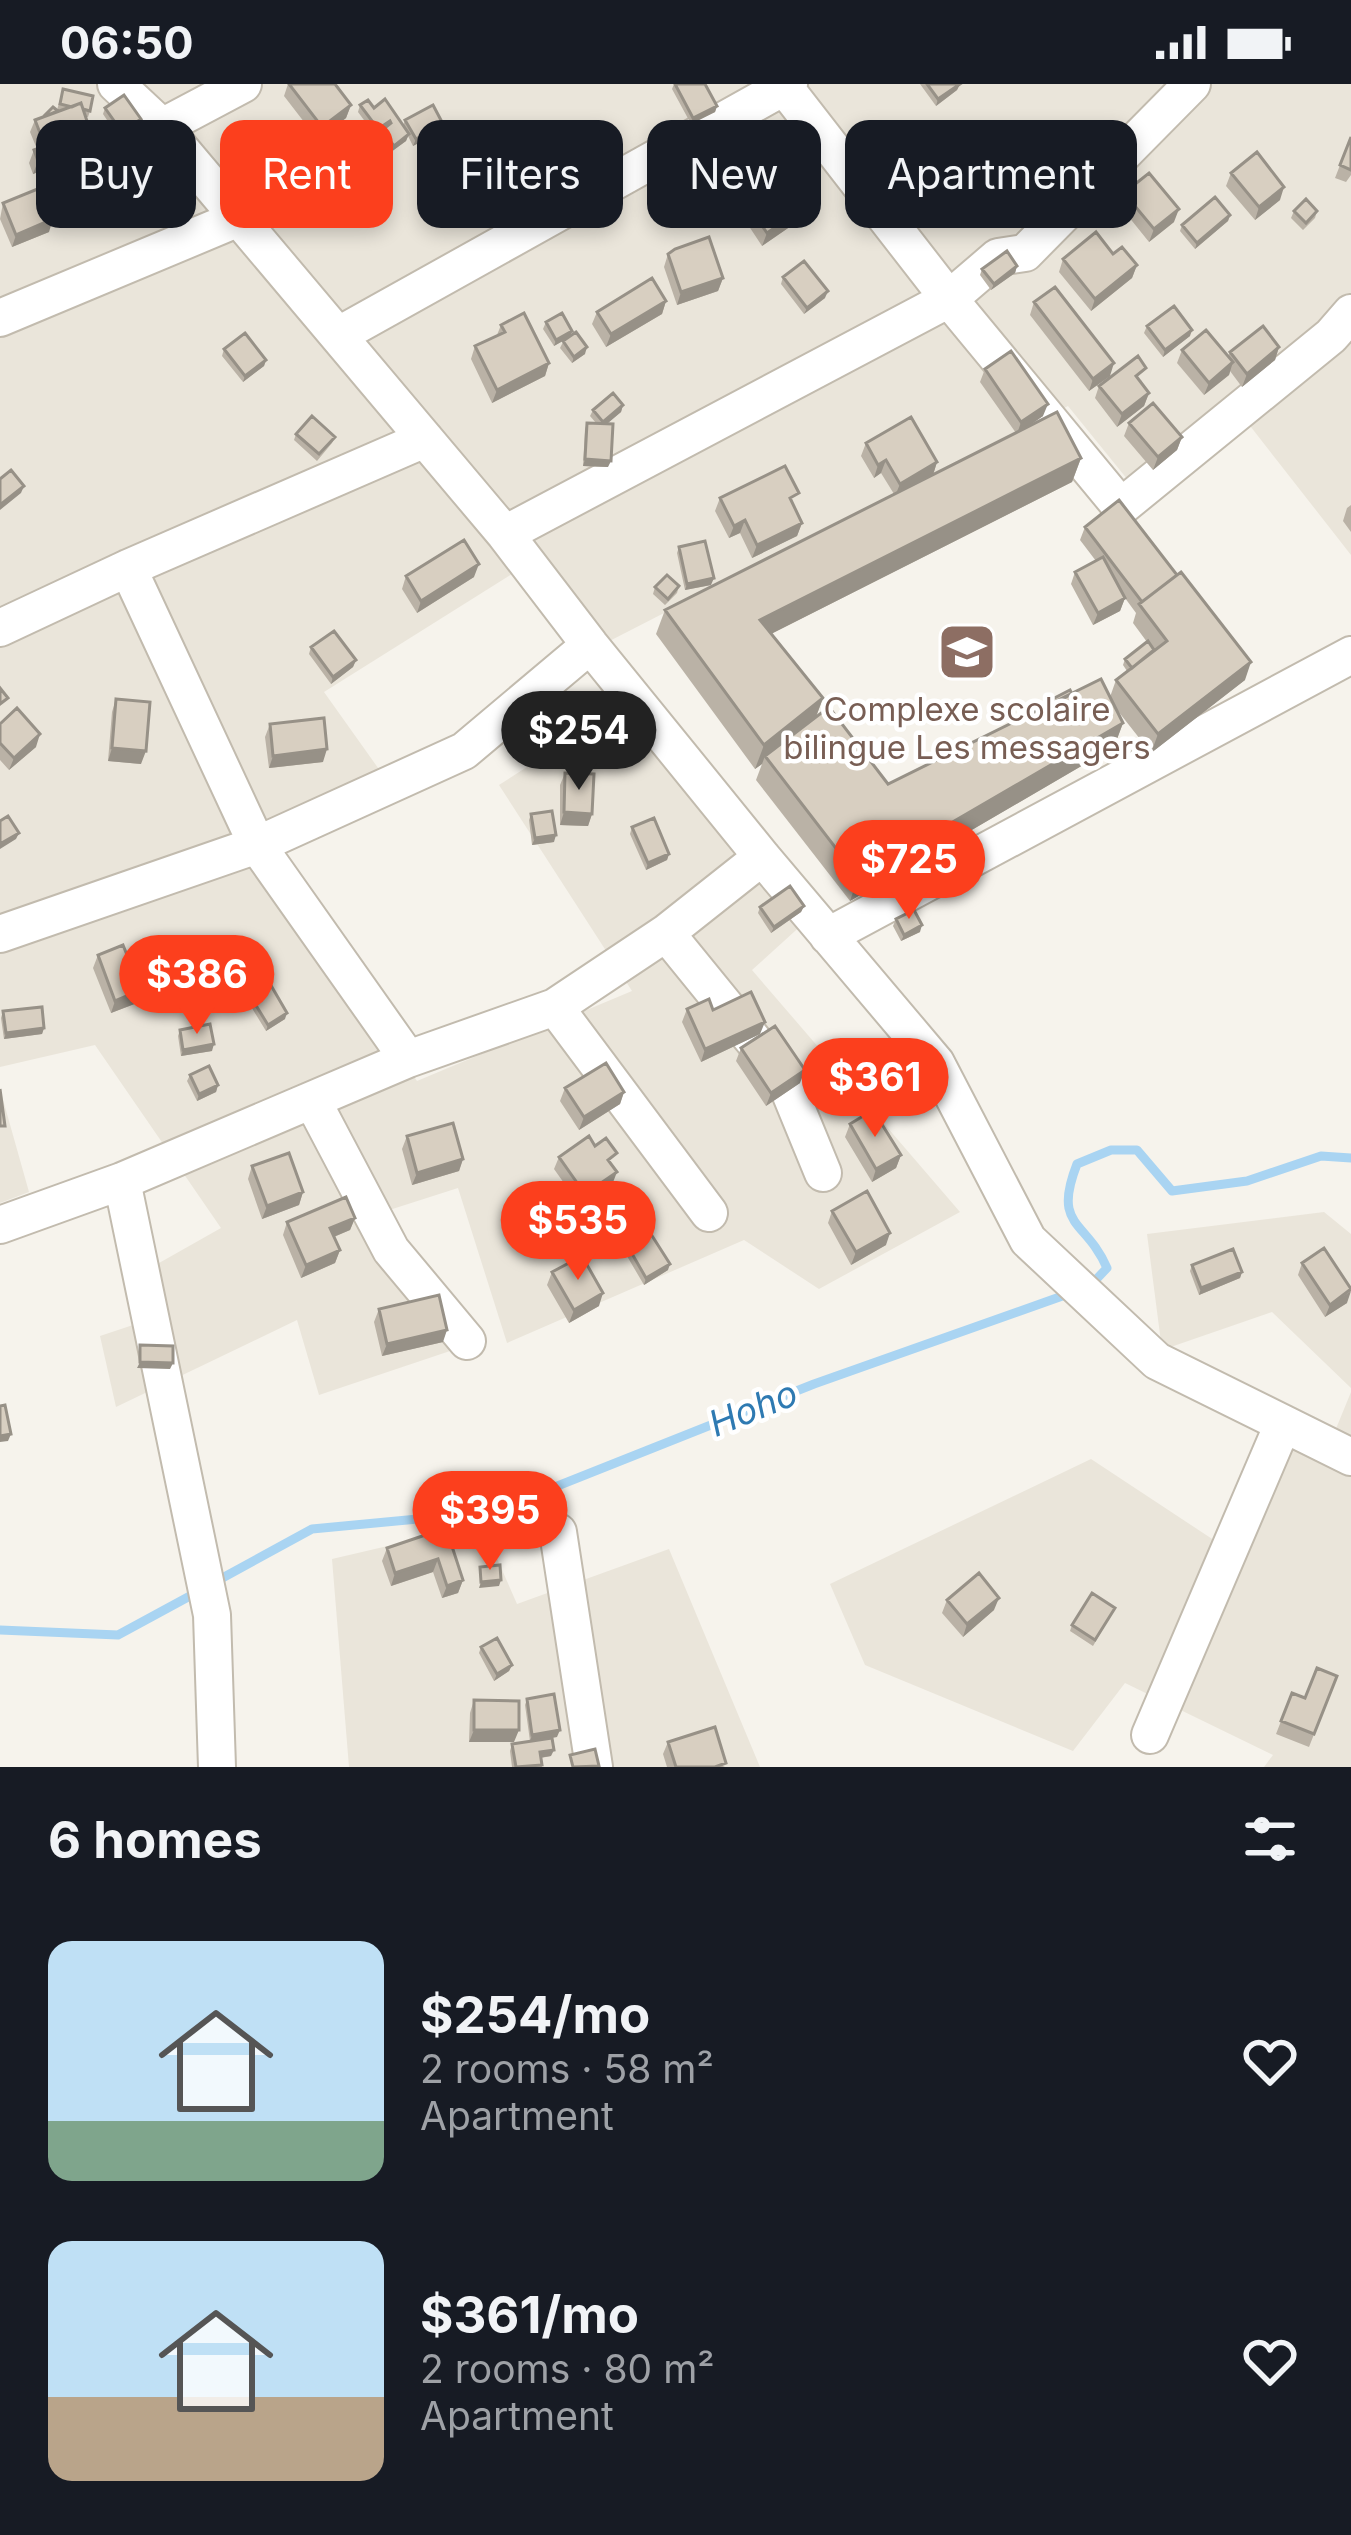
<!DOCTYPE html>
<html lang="en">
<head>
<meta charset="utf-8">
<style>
  :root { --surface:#171b24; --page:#20242c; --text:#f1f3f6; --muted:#9ea1a6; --accent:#fc3f1d }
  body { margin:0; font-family:Inter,sans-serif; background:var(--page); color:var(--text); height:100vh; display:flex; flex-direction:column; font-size:45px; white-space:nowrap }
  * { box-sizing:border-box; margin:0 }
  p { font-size:39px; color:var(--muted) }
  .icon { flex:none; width:66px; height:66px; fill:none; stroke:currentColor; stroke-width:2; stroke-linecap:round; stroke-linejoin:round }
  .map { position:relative; height:1683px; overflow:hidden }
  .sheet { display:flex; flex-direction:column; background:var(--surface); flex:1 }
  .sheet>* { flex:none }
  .guide { position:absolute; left:36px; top:36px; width:1281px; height:108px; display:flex; gap:24px }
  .price { position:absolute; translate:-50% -102px; padding:0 27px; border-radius:42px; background:var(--accent); color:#fff; font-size:39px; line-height:78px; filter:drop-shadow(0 3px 6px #0008) }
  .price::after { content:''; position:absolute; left:50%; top:72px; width:36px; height:27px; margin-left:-18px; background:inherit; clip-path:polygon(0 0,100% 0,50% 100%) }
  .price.current { background:#222; color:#fff }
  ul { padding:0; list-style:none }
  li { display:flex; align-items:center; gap:36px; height:300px; padding:0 48px }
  li span { display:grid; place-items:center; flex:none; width:336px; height:240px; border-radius:24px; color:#555 }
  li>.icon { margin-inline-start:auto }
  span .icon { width:144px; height:144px; fill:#fffc; stroke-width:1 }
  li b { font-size:51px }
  h2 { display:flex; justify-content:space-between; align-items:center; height:144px; padding:0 48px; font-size:51px }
  .tag { padding:0 42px; border-radius:24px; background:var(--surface); box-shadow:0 6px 18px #0003; font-size:42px; line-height:108px }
  .tag.current { background:var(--accent); color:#fff }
  .status { display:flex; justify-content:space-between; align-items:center; height:84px; padding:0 60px; background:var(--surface); direction:ltr }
  .status svg { height:33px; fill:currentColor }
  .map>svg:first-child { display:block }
  .residential { fill:#eae5da }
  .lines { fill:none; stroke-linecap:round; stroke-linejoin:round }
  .stream { stroke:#a9d4f2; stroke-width:9 }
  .minor-casing { stroke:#c2bbae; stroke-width:40 }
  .minor { stroke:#fff; stroke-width:36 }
  .wall { fill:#bab2a6 }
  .shaded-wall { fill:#979187 }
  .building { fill:#d8cfc1; stroke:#979187; stroke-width:3 }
  .labels { text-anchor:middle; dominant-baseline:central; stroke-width:9; stroke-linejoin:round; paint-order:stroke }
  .education-label { font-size:33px; fill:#785e54; stroke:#fff }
  .water-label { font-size:36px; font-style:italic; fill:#2e7ab2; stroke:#fff }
</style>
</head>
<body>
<div class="status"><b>06:50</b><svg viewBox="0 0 49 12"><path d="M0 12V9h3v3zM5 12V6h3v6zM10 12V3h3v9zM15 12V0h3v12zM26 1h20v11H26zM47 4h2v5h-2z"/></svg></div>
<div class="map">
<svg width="1351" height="1683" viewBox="0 0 1351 1683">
  <rect width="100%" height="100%" fill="#f6f3ec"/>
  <path class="residential" d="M0,0H1351V471L1240,329L1136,406L1068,322L590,567L520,485L324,608L398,712L265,780L417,997L632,907L499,701L626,619L816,828L752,886L960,1128L819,1205L744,1156L507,1259L458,1104L380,1129L456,1265L319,1311L297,1236L116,1323L100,1252L154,1234L152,1183L221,1144L95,961L0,983Z
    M0,1005L29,1108L0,1119Z
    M1324,1128L1351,1150V1304L1272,1228L1162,1266L1147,1150Z
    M1351,1308V1683H1264L1273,1671L1125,1599L1073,1667L865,1581L830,1500L1091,1375L1241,1474L1276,1352L1324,1374Z
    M482,1440L517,1520L669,1465L760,1683H349L332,1475Z"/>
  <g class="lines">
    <path class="stream" d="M1090,1202L1107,1184C1086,1135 1052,1144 1077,1080L1111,1066H1137L1172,1107L1247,1097L1321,1072L1351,1074
      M215,1498L312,1445L492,1428L814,1300L1068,1210
      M0,1546L118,1551L201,1506"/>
    <defs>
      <path id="minor" d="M116,0L162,43L505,450L590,561L762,773L936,979L1028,1156L1157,1277L1351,1373
        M782,0L949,215L1121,423L1331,252L1351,229
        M162,43L243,0
        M0,234L239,134
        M339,251L789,0
        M505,450L949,215L998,173L1025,169L1192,0
        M128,484L257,761L408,975
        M0,544L128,484L425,355
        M666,849L784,994L823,1089
        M0,850L257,761L464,667L590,561
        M828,852L1351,571
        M555,923L709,1129
        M312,1016L391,1166L467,1257
        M122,1097L212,1531L217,1683
        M0,1141L122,1097L408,975L555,923L666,849L762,773
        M558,1448L594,1683
        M1150,1651L1283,1340"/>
    </defs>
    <use href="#minor" class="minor-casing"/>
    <use href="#minor" class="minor"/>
  </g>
  <path class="wall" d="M288,0H335L351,21L346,34L318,56L284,12Z
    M674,0H705L717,22L715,28L691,40L672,5Z
    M920,0H960L957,6L936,22Z
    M63,5L90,27L88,33H85L91,49L87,62L53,74L49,84L33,90L29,79L34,66L37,65L30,48L35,36L60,27L57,26Z
    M360,21L374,24L403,42L405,36L443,40L441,47L413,62L408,52L406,57L391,68L383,57L378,80L345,75L351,47L375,51L358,28Z
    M105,24L141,35L139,42L119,54L103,30Z
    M1351,53V91L1346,98L1335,94Z
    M134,71L165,83L162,90L147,100L132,77Z
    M1231,89L1280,116L1255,136L1226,102Z
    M738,106L790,117L789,118L796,129L791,142L762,162L733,118Z
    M1124,109L1174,138L1149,158L1120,122Z
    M3,119L49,148L12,163L0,135Z
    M1294,127H1317L1315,134L1303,146L1291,134Z
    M1230,131L1228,137L1195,165L1180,147L1182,141Z
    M668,170L723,194L718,207L677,221L664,183Z
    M1113,170L1137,181L1132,194L1091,227L1059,188L1063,175Z
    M1017,182L1015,189L991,206L980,191L982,185Z
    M783,193L825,214L804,230L781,200Z
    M666,217L662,230L606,263L592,240L597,228Z
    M1034,218L1110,292L1089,307L1030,231Z
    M546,238L572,247L570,252L585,270L572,279L560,264L564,256L554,262L543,245Z
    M501,241L549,279L545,292L492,319L471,275L475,262L497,251Z
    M1147,242L1190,252L1163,273L1144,249Z
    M1279,263L1275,276L1242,303L1230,287L1229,291L1204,311L1177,279L1182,266L1228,272L1230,268Z
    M224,265L266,276L264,282L243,298L222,272Z
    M985,285L1043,332L1029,342L1081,374L1072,398L771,550L823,614L816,633L888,700L1036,627L1037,623L1072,610L1110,613L1116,596L1127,587L1123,581L1125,575L1147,558L1133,539L1136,529L1125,514L1120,527L1093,541L1071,500L1075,488L1096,477L1080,456L1085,443L1245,596L1151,669L1114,622L1123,639L1114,663L850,817L756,696L762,680L755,685L656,550L665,526L894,410L881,389L874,394L861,372L866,359L937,378L933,391L1016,349L980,298Z
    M1142,296L1140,297L1149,309L1144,322L1117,343L1095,314L1099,302Z
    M623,321L621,328L606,340L608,383L583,382L585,345L587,339H596L590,332L593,326Z
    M1129,339L1182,353L1177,366L1153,386L1124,352Z
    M296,350L335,353L332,359L317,377L294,356Z
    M720,414L794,422L802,439L797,452L752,474L740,449L729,454L715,427Z
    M1351,421V448L1343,437L1347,424Z
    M679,463L711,501L685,506L677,469Z
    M406,492L474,493L417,529L402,505Z
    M679,502L677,509L665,521L653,510L655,503Z
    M311,563L356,576L353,583L331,600L309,570Z
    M116,615L141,680L108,677L112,628Z
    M0,640L36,663L9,686L0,676Z
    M270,640L323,678L269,684L265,653Z
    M565,689L592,730L588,742L560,741V701Z
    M531,730L554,758L532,761L529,736Z
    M632,743L669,770L667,776L646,786L630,750Z
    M804,822L801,828L771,849L758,829L760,823Z
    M896,835L920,848L901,857L893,842Z
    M98,871L141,906L137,919L111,929L93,884Z
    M249,910L285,935L266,947L247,916Z
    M687,925L713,926L760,950L701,978L682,938Z
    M3,927L44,944L42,950L4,955L1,934Z
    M180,946L212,967L181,972L178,952Z
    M741,964L800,999L766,1022L736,977Z
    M190,991L218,1001L216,1008L197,1017L187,997Z
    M565,1004L624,1008L620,1020L579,1046L560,1017Z
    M850,1040L901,1071L896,1084L872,1098L845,1053Z
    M407,1052L463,1075L459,1087L412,1101L402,1065Z
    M559,1073L612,1082V1101L581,1123L554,1085Z
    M252,1082L303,1108L299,1121L262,1135L248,1095Z
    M832,1127L886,1161L851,1181L828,1139Z
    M355,1134L350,1146L334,1153L340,1166L335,1179L301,1194L283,1151L287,1138Z
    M627,1161L668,1186L644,1201L624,1167Z
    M1302,1179L1347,1219L1325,1233L1298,1191Z
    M1192,1181L1242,1188L1240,1194L1199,1211L1190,1187Z
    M552,1188L599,1222L569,1239L547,1201Z
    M379,1225L443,1258L382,1272L374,1238Z
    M446,1444L463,1496L458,1509L442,1514L433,1488L391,1502L382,1477L387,1464Z
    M947,1516L994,1526L963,1553L942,1529Z
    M1115,1524L1093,1562L1070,1547L1072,1541Z
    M481,1563L512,1581L509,1587L494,1597L479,1569Z
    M1337,1592L1309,1663L1276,1650L1292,1609L1305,1614Z
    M527,1615L557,1653L530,1657L525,1621Z
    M474,1616L514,1658H469L470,1629Z
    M668,1658L725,1683H667L663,1670Z
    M512,1660L551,1672L541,1674L542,1683H512L510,1667Z"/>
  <path class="shaded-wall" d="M960,0L957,6L936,22L938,15Z
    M351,21L346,34L318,56L322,43Z
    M717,22L715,28L691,40L693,34Z
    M141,35L139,42L119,54L122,48Z
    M443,40L441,47L413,62L416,55Z
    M91,49L87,62L53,74L49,84L33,90L38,77L52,64Z
    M409,50L406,57L391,68L394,62Z
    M165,83L162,90L147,100L150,94Z
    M1284,103L1280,116L1255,136L1259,123Z
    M1179,125L1174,138L1149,158L1154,145Z
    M796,129L791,142L762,162L767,149Z
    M1230,131L1228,137L1195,165L1197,159Z
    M53,135L49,148L12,163L16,151Z
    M1137,181L1132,194L1091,227L1095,215Z
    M1017,182L1015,189L991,206L994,200Z
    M723,194L718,207L677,221L681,208Z
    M828,207L825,214L804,230L807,224Z
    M666,217L662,230L606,263L611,250Z
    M1192,246L1190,252L1163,273L1165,266Z
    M572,247L570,253L554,262L556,256Z
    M587,263L585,270L572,279L574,273Z
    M1279,263L1275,276L1242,303L1247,290Z
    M266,276L264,282L243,298L245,292Z
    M1233,278L1229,291L1204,311L1209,299Z
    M549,279L545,292L492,319L497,306Z
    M1114,279L1110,292L1089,307L1093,295Z
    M1149,309L1144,322L1117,343L1122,330Z
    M1048,320L1043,332L1017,350L1021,338Z
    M623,321L621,328L601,345L603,338Z
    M1182,353L1177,366L1153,386L1158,373Z
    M1081,374L1072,398L751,560L760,536Z
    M585,375L611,377L608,383L583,382Z
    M886,376L881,389L874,394L878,381Z
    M937,378L933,391L895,412L900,400Z
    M24,402L21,409L0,426V421Z
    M745,436L740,449L729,454L734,442Z
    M802,439L797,452L752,474L757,461Z
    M479,480L474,493L417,529L421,517Z
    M714,494L711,501L685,506L687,500Z
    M1125,514L1120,527L1093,541L1098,529Z
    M356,576L353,583L331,600L333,593Z
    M1251,578L1245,596L1151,669L1158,650Z
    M823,614L814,638L765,672L762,680L755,685L764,661Z
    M1123,639L1114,663L850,817L858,793Z
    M40,650L36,663L9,686L14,674Z
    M112,664L146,667L141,680L108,677Z
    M327,665L323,678L269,684L273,672Z
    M564,728L592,730L588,742L560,741Z
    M19,749L16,755L0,765V760Z
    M556,751L554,758L532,761L535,754Z
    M669,770L667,776L646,786L648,779Z
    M804,822L801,828L771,849L774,843Z
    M922,841L920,848L901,857L904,851Z
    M141,906L137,919L111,929L115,917Z
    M287,929L285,935L266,947L268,941Z
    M765,938L760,950L701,978L705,965Z
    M44,944L42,950L4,955L6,949Z
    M214,960L212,967L181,972L183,966Z
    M805,986L800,999L766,1022L771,1009Z
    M218,1001L216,1008L197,1017L199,1010Z
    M624,1008L620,1020L579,1046L584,1033Z
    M901,1071L896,1084L872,1098L876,1085Z
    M463,1075L459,1087L412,1101L417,1089Z
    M617,1088L612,1101L581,1123L585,1110Z
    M303,1108L299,1121L262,1135L267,1122Z
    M355,1134L350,1146L326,1156L330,1144Z
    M890,1149L886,1161L851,1181L856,1168Z
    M340,1166L335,1179L301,1194L306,1181Z
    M670,1180L668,1186L644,1201L646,1194Z
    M1242,1188L1240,1194L1199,1211L1201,1204Z
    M1351,1207L1347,1219L1325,1233L1330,1221Z
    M603,1209L599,1222L569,1239L574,1226Z
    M447,1246L443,1258L382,1272L387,1260Z
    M140,1278L173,1279L170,1285L137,1284Z
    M11,1350L8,1357L0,1358V1352Z
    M438,1475L433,1488L391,1502L395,1489Z
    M463,1496L458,1509L442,1514L447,1502Z
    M501,1496L499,1502L479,1504L481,1498Z
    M999,1514L994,1526L963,1553L967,1540Z
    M512,1581L509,1587L494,1597L497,1590Z
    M474,1646H519L514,1658H469Z
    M560,1646L557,1653L530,1657L532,1651Z
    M554,1666L551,1672L538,1674L540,1668Z"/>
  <path class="building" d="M289,0H335L351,21L322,43Z
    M675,0H705L717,22L693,34Z
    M927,0H960L938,15Z
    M63,5L93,12L90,27L83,25L81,19L72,23L60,20Z
    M124,11L141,35L122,48L105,24Z
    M385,15L409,50L394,62L382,46L391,39L390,37L378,45L360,21L368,16L374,24Z
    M81,19L91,49L52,64L54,71L38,77L34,66L45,62L35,36Z
    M433,21L443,40L416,55L405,36Z
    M53,23L58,27L43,33Z
    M351,47L383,52L380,73L348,68Z
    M1351,53V86L1340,81Z
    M150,61L165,83L150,94L134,71Z
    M1257,68L1284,103L1259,123L1231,89Z
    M777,78L795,104L784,112L796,129L767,149L738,106Z
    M1149,89L1179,125L1154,145L1124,109Z
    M40,104L53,135L16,151L3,119Z
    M1215,113L1230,131L1197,159L1182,141Z
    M1306,115L1317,127L1306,139L1294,127Z
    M1096,148L1113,170L1122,163L1137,181L1095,215L1063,175Z
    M709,153L723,194L681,208L668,170L675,165Z
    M1007,167L1017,182L994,200L982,185Z
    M804,177L828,207L807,224L783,193Z
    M652,194L666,217L611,250L597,228Z
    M1055,203L1114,279L1093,295L1034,218Z
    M1174,222L1192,246L1165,266L1147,242Z
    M524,229L549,279L497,306L475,262L505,248L501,241Z
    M562,229L572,247L556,256L546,238Z
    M1263,242L1279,263L1247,290L1230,268Z
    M1206,246L1233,278L1209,299L1182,266Z
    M576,248L587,263L574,273L563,257Z
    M245,249L266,276L245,292L224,265Z
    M1011,267L1048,320L1021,338L985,285Z
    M1138,272L1146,284L1136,292L1149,309L1122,330L1099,302Z
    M613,309L623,321L603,338L593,326Z
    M1153,319L1182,353L1158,373L1129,339Z
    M1057,328L1081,374L760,536L823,614L764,661L665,526Z
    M312,332L335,353L319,370L296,350Z
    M911,333L937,378L900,400L886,376L878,381L866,359Z
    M587,339L613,340L611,377L585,375Z
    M785,382L799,409L790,414L802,439L757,461L745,436L734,442L720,414Z
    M11,386L24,402L0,421V395Z
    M1119,416L1177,491L1142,518L1085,443Z
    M464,456L479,480L421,517L406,492Z
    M705,457L714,494L687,500L679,463Z
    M1103,473L1125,514L1098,529L1075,488Z
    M1181,488L1251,578L1158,650L1116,596L1167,557L1139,520Z
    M667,491L679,502L668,515L655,503Z
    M334,547L356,576L333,593L311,563Z
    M1148,557L1154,566L1132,584L1125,575Z
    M1101,595L1123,639L858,793L765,672L829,623L888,700Z
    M0,604L8,614L0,620Z
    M1070,606L1072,610L1039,626L1037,623Z
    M116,615L150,618L146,667L112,664Z
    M17,624L40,650L14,674L0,659V640Z
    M324,634L327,665L273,672L270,640Z
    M565,689L594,690L592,730L564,728Z
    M552,727L556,751L535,754L531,730Z
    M8,732L19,749L0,760V737Z
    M654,734L669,770L648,779L632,743Z
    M790,802L804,822L774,843L760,823Z
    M914,826L922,841L904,851L896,835Z
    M123,861L141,906L115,917L98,871Z
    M269,898L287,929L268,941L249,910Z
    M751,908L765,938L705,965L687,925L709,915L713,926Z
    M42,923L44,944L6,949L3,927Z
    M210,940L214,960L183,966L180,946Z
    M775,942L805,986L771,1009L741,964Z
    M606,979L624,1008L584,1033L565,1004Z
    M209,982L218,1001L199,1010L190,991Z
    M0,1005L5,1042H0Z
    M873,1026L901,1071L876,1085L850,1040Z
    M453,1039L463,1075L417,1089L407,1052Z
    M589,1052L595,1062L606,1054L617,1069L608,1076L617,1088L585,1110L559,1073Z
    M289,1069L303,1108L267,1122L252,1082Z
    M867,1107L890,1149L856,1168L832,1127Z
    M346,1113L355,1134L330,1144L340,1166L306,1181L287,1138Z
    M649,1147L670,1180L646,1194L627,1161Z
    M1324,1164L1351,1205L1330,1221L1302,1179Z
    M1233,1165L1242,1188L1201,1204L1192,1181Z
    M582,1172L603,1209L574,1226L552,1188Z
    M439,1211L447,1246L387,1260L379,1225Z
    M140,1261L173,1262V1279L140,1278Z
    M5,1321L11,1350L0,1352V1322Z
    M446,1444L463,1496L447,1502L438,1475L395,1489L387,1464Z
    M500,1481L501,1496L481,1498L480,1483Z
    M979,1489L999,1514L967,1540L947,1516Z
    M1092,1509L1115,1524L1095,1556L1072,1541Z
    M497,1554L512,1581L497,1590L481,1563Z
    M1317,1584L1337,1592L1314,1650L1281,1637L1292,1609L1305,1614Z
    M554,1610L560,1646L532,1651L527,1615Z
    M474,1616L519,1617V1646H474Z
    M715,1643L726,1679L715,1683H676L668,1658Z
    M552,1654L554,1666L540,1668L542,1681L516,1683L512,1660Z
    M595,1665L599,1682L573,1683L570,1671Z"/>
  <defs>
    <symbol id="school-square" viewBox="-11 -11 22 22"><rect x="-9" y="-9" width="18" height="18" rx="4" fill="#8d6e63" stroke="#fff"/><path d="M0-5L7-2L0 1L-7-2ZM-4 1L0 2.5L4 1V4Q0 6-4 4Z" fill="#fff"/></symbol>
  </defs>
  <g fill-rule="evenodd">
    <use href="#school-square" x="934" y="535" width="66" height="66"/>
  </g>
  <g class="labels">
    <g class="education-label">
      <text x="967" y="625">Complexe scolaire<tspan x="967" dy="38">bilingue Les messagers</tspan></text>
    </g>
    <g class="water-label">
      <text transform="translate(753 1324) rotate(-22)">Hoho</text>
    </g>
  </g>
</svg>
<b class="price current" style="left:579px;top:709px">$254</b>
<b class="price" style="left:909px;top:838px">$725</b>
<b class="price" style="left:197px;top:953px">$386</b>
<b class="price" style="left:875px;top:1056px">$361</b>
<b class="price" style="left:578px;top:1199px">$535</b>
<b class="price" style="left:490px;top:1489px">$395</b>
<div class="guide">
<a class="tag">Buy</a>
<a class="tag current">Rent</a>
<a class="tag">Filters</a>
<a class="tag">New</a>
<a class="tag">Apartment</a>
</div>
</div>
<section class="sheet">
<h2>6 homes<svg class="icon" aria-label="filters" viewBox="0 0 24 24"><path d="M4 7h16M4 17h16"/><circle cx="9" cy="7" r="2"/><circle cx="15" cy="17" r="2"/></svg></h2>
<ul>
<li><span style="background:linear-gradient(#bfe0f5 75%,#7fa58c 0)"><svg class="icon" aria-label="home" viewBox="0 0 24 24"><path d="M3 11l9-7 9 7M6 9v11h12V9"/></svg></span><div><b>$254/mo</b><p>2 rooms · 58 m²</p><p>Apartment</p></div><svg class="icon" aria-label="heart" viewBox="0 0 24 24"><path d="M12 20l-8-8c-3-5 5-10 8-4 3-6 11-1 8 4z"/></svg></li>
<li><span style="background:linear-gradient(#bfe0f5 65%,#b9a48a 0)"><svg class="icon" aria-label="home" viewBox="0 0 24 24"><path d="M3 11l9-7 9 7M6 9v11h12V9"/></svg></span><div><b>$361/mo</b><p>2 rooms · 80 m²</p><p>Apartment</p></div><svg class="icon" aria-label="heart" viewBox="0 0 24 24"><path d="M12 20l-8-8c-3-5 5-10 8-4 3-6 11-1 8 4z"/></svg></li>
</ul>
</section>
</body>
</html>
